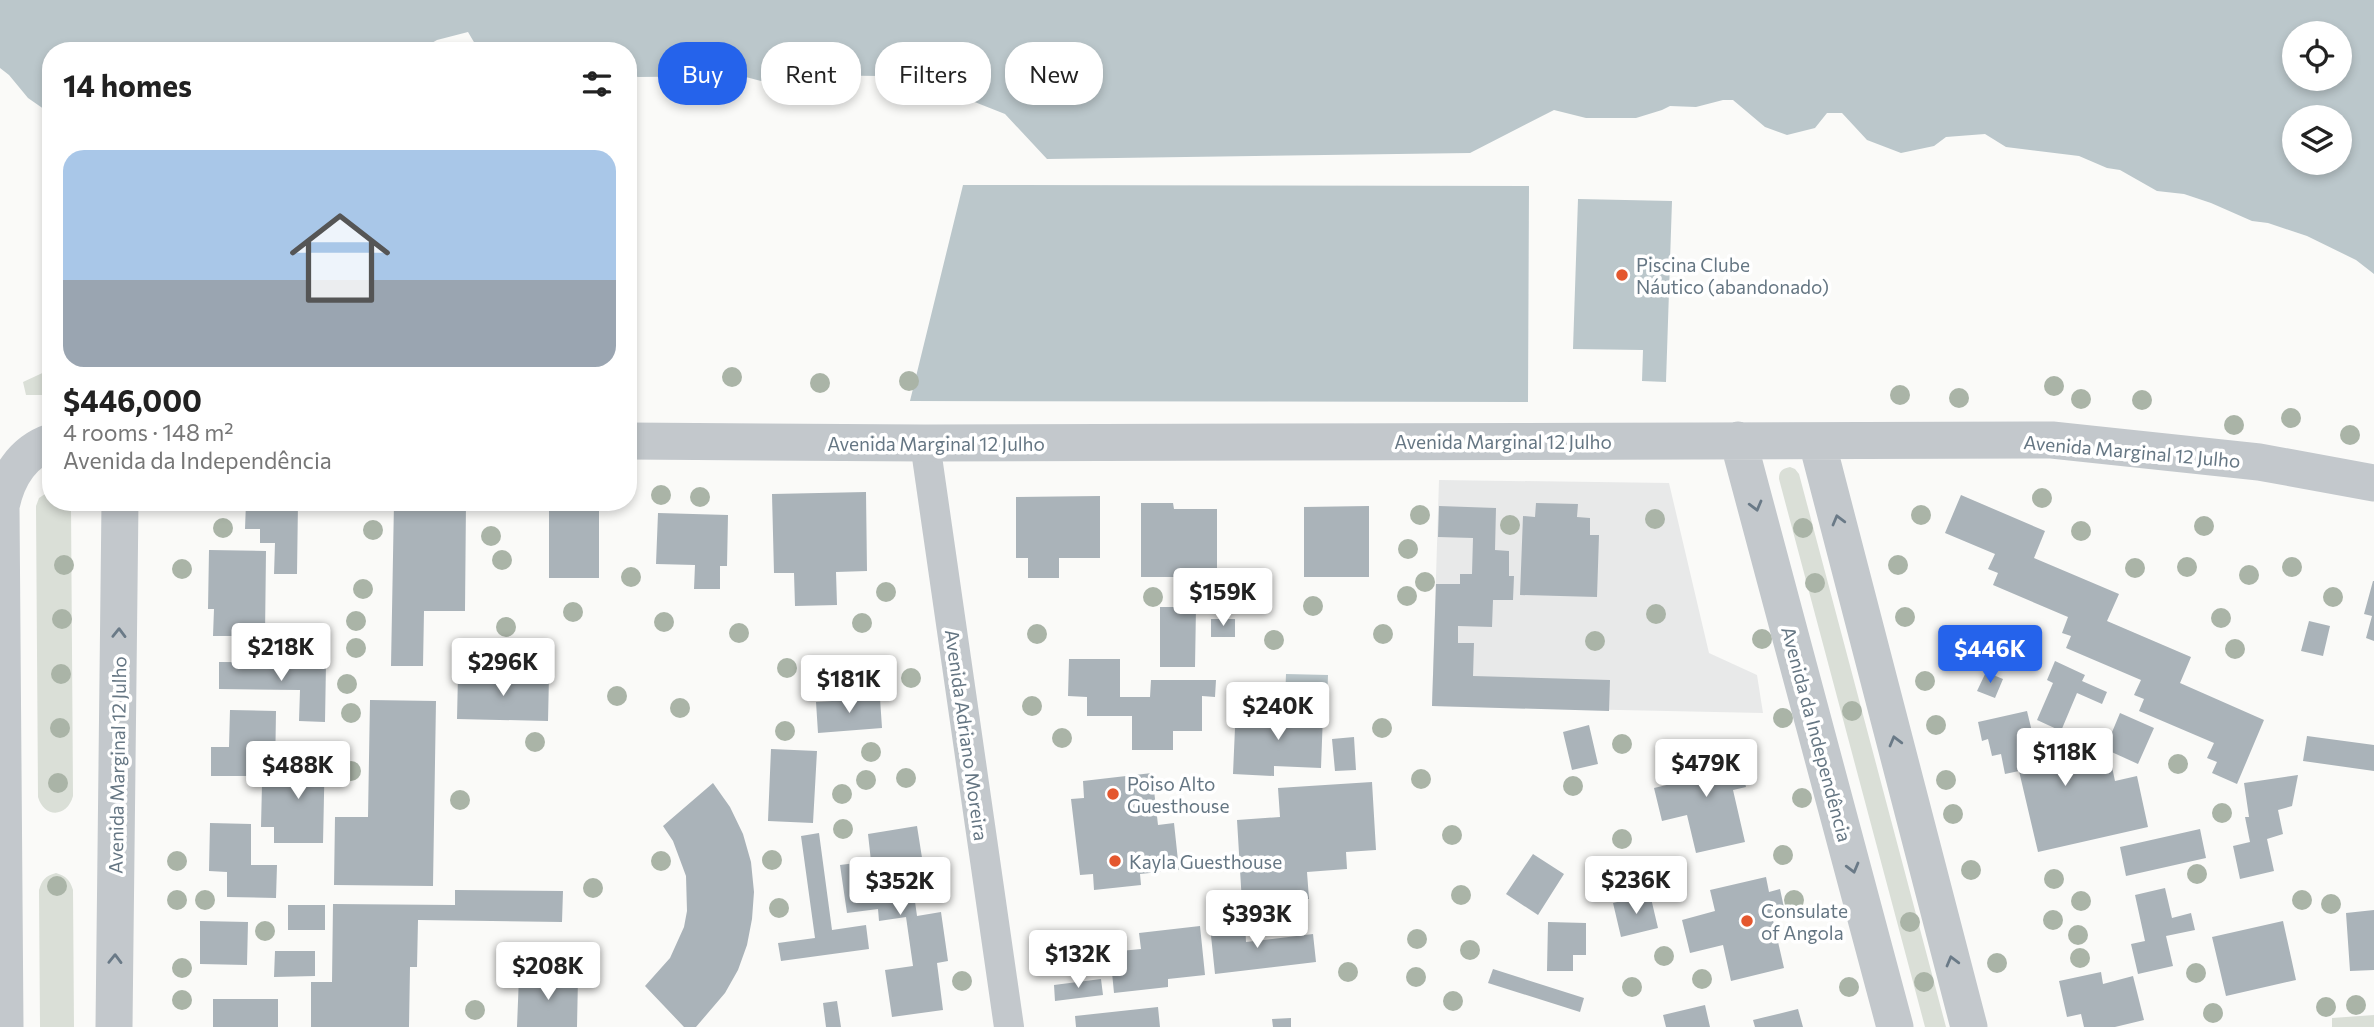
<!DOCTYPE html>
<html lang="en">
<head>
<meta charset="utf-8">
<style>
  :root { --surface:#fff; --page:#f6f6f6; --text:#222; --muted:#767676; --line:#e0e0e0; --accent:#2563eb }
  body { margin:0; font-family:Commissioner,sans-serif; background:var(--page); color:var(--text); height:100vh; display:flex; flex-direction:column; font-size:26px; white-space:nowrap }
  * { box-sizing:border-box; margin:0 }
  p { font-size:23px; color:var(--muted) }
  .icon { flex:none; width:38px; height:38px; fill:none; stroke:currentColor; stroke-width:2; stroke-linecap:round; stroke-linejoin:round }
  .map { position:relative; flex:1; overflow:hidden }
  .sheet { position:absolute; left:42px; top:42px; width:595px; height:469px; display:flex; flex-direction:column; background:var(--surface); border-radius:28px; box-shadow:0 4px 10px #0003 }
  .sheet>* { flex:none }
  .hud { position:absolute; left:658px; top:42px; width:665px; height:63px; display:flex; gap:14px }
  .fabs { position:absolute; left:2282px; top:21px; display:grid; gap:14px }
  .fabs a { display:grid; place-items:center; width:70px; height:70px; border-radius:50%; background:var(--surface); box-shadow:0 4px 10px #0003; font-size:35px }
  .price { position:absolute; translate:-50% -60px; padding:0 16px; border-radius:7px; background:#fff; color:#222; font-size:23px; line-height:46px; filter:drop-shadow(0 2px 4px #0008) }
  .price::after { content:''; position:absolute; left:50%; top:42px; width:21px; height:16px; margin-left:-10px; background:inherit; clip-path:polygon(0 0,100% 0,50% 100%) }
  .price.current { background:var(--accent); color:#fff }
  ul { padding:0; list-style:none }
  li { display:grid; align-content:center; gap:14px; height:371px; padding:0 21px }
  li+li { border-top:2px solid var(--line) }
  li span { display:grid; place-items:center; height:217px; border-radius:21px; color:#555 }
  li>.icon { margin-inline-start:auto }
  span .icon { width:126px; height:126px; fill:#fffc; stroke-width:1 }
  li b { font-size:30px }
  h2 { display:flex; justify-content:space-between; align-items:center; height:84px; padding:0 21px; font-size:30px }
  .pill { padding:0 24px; border-radius:28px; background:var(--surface); box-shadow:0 4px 10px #0003; font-size:24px; line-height:63px }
  .pill.current { background:var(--accent); color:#fff }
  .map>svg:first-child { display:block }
  .built { fill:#e8e9e9 }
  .green { fill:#dadfd7 }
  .water { fill:#bbc7cb; fill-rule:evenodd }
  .building { fill:#aab3b9 }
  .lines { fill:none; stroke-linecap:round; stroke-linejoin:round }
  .minor { stroke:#c3c8cc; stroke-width:30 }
  .tertiary { stroke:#c3c8cc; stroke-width:37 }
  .tree { fill:#aab4a7 }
  .oneway { stroke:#6a7a87 }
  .poi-dot { fill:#e4572e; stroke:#fff; stroke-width:2.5 }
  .labels { text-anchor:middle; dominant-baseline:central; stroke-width:7; stroke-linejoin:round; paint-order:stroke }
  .poi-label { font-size:19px; fill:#657683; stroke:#fff; text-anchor:start }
  .street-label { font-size:19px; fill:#657683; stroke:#fff }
</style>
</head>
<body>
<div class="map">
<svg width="2374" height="1027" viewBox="0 0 2374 1027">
  <rect width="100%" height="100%" fill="#fafaf8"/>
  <path class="built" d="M1439,480L1669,483L1709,653L1757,675L1763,713L1432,706Z"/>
  <path class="green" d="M51,369V395H26L23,382Z
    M1790,467L1795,469L1799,474L1946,1027H1925L1779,479C1779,471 1782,469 1790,467Z
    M51,490V502H70L71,506L73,796C67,818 44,818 38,797L36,506L39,498Z
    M56,873C66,876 70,880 73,890L74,1027H40L39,890C42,880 45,876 56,873Z
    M2374,1015V1027H2332V1018Z"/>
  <path class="water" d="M0,0H2374V274L2356,260L2307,236L2268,223L2252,221L2211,203L2184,194L2157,191L2120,170L2107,168L2079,156L2006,147L1985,134L1946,137L1934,146L1901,153L1867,140L1842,113H1827L1815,128L1787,135L1765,127L1733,100H1723L1696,107L1670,106L1662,110L1636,118H1586L1554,110L1470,153L1047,159L1005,114L962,97L956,90L879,76L803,75L761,81L742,76L638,77L628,74V51H482L478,49L468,32L437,40L423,48L412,49L376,42L327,51H51V114L28,98L9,75L0,68ZM2340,33V79H2294V33ZM2340,117V163H2294V117Z
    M963,185L1529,186L1528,402L910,401Z
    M1578,199L1672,201L1666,382L1642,381L1643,350L1573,349Z
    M1286,674L1328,675L1327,702L1285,700Z"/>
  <path class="building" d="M866,492L867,571L836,572L837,605L795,606L794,573H774L772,494Z
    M1961,495L2045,531L2034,558L2119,594L2107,621L2191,657L2180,683L2264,720L2237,784L2212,773L2217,762L2207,758L2214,743L2139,711L2144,699L2134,695L2141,680L2066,648L2071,636L2062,633L2068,617L1993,585L1998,573L1988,569L1995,554L1945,533Z
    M1100,496V558H1059V578H1028V558H1016V497Z
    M246,502H298L297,574H274L275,543H260V529H245Z
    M394,502H466L465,611H424L423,666H391Z
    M1141,503H1173L1174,509H1217V587H1199V577H1141Z
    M1536,503L1578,504L1577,517L1590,518V535H1599L1597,597L1520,595L1523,516L1535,517Z
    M549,506H599V578H549Z
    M1369,506V577H1304V507Z
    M1439,506L1496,508L1495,550L1509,551V576H1514L1513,600H1493L1492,627L1458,626V643H1474L1473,676L1610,680L1609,711L1432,706L1436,584H1460V574H1472L1473,538L1438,537Z
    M658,513L728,515L727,566H720V589H694L695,565L656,564Z
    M209,550L266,551L265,636H213L214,609H208Z
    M2373,581H2374V641L2366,638L2372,616L2364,614Z
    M1160,607H1196L1195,667H1160Z
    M1211,619H1235V637H1211Z
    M2309,621L2330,626L2323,656L2301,651Z
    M1069,659H1120V697H1150L1151,680H1216L1215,697L1202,696V731H1173V750H1132V716H1087V697L1068,696Z
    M2055,661L2085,675L2082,681L2107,692L2102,704L2077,693L2061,731L2037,720L2053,683L2047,680Z
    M219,662L326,663L325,722L299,721L300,690L219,689Z
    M1986,672L2003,679L1995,698L1977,691Z
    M458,675L549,676L548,721L457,719Z
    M880,698L882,728L818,733L816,702Z
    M370,700L436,701L433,886L334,885L335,817H368Z
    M230,710L276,711L275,776H211V747H229Z
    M1246,711L1323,714L1321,768L1274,766V776L1233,774L1235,728H1245Z
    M2027,711L2034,740L2028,742L2031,756L2089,743L2095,771L2112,767L2115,781L2137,776L2148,827L2038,852L2019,771L2005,774L2001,754L1992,756L1988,739L1982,741L1978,722Z
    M2120,713L2154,728L2138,764L2105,749Z
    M1589,725L1598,764L1572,770L1563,732Z
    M2307,736L2374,745V771L2303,761Z
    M1354,737L1356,770L1335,771L1332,739Z
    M1736,747L1746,787L1733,790L1745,842L1696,853L1687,815L1662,821L1654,788L1679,782L1674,762Z
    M295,748H325L323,843H274V827H261L262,784H295Z
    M771,749L817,751L813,823L768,821Z
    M1152,773L1158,825L1174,823L1179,870L1140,874L1141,885L1094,890L1093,874L1080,875L1071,799L1084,798L1083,781Z
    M2298,775L2292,806L2278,810L2283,834L2267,839L2274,871L2240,879L2233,846L2250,842L2245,817H2249L2244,783Z
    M1372,782L1376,850L1346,852L1347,869L1307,872L1309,899L1242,903L1237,820L1280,817L1278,788Z
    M713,783L730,807L743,834L751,862L754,892L752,919L747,945L738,970L725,993L696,1027H684L645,986L670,958L684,927L687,911L686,876L673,841L663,826Z
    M210,823L251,824V865H277L276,898L227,897V872L209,871Z
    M917,826L923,864L910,866L917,916L941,912L948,961L937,963L943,1010L892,1017L885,970L913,966L906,917L879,921L878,909L847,913L840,865L871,861L868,834Z
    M2200,829L2206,858L2126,876L2120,847Z
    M819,833L832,930L866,925L869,949L781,961L778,943L815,938L801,836Z
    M1533,854L1564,874L1538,915L1506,894Z
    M1766,877L1769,892L1780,889L1786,917L1773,920L1784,968L1731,981L1723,945L1690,953L1682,920L1715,911L1710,890Z
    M2165,888L2172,918L2191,913L2195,930L2166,936L2173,966L2138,974L2131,944L2145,941L2135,895Z
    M455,890L563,891L562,922L418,920L417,967H410L409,1027H311V982H332L333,904L455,905Z
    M1650,894L1658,928L1621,937L1613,903Z
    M288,905H325V930H288Z
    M2374,910V970L2350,971L2346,913Z
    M200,921L248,922L247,965L200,964Z
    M2283,921L2296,980L2226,996L2212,937Z
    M1245,922L1246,942L1313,934L1316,962L1215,974L1210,926Z
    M1548,922L1586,923V955H1573V971H1547Z
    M1200,926L1205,975L1168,979V987L1114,993L1110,952L1141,949L1139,933Z
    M275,951H315V976L274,977Z
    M1493,969L1584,998L1580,1012L1488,983Z
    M2101,972L2103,984L2133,976L2144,1020L2115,1027H2084L2081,1014L2067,1017L2059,981Z
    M519,976L578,978L577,1027H517Z
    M1101,979L1103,995L1055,1001L1054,985Z
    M213,999H278V1027H213Z
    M837,1001L841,1027H826L823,1003Z
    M1705,1005L1710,1027H1666L1663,1015Z
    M1158,1007L1160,1027H1076L1075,1016Z
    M1798,1009L1803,1027H1755L1753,1020Z
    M1291,1018V1027H1273L1272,1019Z"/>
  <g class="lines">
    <path class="minor" d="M925,443L1009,1027"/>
    <path class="tertiary" d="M1738,440L1895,1027
      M628,441L925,443L2052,440L2259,462L2374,483
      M1817,442L1969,1027
      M5,1027L1,506C7,478 22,452 51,442
      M114,1027L120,502"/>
  </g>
  <g class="tree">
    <circle cx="732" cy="377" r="10"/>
    <circle cx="909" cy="381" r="10"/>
    <circle cx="820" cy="383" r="10"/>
    <circle cx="2054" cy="386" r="10"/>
    <circle cx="1900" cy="395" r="10"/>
    <circle cx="1959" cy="398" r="10"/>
    <circle cx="2081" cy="399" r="10"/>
    <circle cx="2142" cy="400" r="10"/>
    <circle cx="2291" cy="418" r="10"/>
    <circle cx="2234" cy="425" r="10"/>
    <circle cx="2350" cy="435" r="10"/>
    <circle cx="661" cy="495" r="10"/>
    <circle cx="700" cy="497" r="10"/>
    <circle cx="2042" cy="498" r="10"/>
    <circle cx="1420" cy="515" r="10"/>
    <circle cx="1921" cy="515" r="10"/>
    <circle cx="1655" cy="519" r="10"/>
    <circle cx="1510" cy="525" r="10"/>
    <circle cx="2204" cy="526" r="10"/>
    <circle cx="223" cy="528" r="10"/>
    <circle cx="1803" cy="528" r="10"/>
    <circle cx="373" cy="530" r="10"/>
    <circle cx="2081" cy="531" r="10"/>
    <circle cx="491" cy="536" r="10"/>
    <circle cx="1408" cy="549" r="10"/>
    <circle cx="502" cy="560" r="10"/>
    <circle cx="64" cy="565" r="10"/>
    <circle cx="1898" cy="565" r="10"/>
    <circle cx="2187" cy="567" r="10"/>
    <circle cx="2292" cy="567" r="10"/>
    <circle cx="2135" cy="568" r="10"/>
    <circle cx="182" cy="569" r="10"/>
    <circle cx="2249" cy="575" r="10"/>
    <circle cx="631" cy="577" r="10"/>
    <circle cx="1425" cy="582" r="10"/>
    <circle cx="1815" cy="583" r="10"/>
    <circle cx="363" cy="589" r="10"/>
    <circle cx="886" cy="592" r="10"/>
    <circle cx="1407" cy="596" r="10"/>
    <circle cx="1153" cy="597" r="10"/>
    <circle cx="2333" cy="597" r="10"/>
    <circle cx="1313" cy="606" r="10"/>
    <circle cx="573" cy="612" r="10"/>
    <circle cx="1656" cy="614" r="10"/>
    <circle cx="1905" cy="617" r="10"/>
    <circle cx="2221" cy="618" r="10"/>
    <circle cx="62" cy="619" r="10"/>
    <circle cx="356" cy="621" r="10"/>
    <circle cx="664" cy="622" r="10"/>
    <circle cx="862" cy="623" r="10"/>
    <circle cx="506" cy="627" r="10"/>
    <circle cx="739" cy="633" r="10"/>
    <circle cx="1037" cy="634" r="10"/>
    <circle cx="1383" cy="634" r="10"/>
    <circle cx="1762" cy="639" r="10"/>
    <circle cx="1274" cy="640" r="10"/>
    <circle cx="1595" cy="641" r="10"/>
    <circle cx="285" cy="643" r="10"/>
    <circle cx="315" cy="644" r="10"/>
    <circle cx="255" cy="646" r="10"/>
    <circle cx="356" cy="648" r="10"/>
    <circle cx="2235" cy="649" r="10"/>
    <circle cx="787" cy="668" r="10"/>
    <circle cx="61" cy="674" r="10"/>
    <circle cx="911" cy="678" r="10"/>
    <circle cx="1925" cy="681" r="10"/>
    <circle cx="347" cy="684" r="10"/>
    <circle cx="617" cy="696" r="10"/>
    <circle cx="1032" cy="706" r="10"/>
    <circle cx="680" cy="708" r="10"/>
    <circle cx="1852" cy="711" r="10"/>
    <circle cx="351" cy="713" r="10"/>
    <circle cx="1783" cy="718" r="10"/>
    <circle cx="1936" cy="725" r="10"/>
    <circle cx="60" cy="728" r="10"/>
    <circle cx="1382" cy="728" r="10"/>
    <circle cx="785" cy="731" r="10"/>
    <circle cx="1062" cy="738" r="10"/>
    <circle cx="535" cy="742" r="10"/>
    <circle cx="1622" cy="744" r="10"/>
    <circle cx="871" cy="752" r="10"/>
    <circle cx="2178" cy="764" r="10"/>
    <circle cx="351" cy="771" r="10"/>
    <circle cx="906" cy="778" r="10"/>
    <circle cx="1421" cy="779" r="10"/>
    <circle cx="866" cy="780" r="10"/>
    <circle cx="1946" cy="780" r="10"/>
    <circle cx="58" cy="783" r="10"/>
    <circle cx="1573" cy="786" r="10"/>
    <circle cx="842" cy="794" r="10"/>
    <circle cx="1802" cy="798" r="10"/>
    <circle cx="460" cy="800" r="10"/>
    <circle cx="2222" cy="813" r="10"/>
    <circle cx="1953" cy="814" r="10"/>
    <circle cx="843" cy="829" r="10"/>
    <circle cx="1452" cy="835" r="10"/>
    <circle cx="1622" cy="839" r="10"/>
    <circle cx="1783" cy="855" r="10"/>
    <circle cx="772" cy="860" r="10"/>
    <circle cx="177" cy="861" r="10"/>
    <circle cx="661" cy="861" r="10"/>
    <circle cx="1971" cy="870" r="10"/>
    <circle cx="2197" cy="874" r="10"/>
    <circle cx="2054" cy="879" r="10"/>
    <circle cx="57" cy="886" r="10"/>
    <circle cx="593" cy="888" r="10"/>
    <circle cx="1461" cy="895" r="10"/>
    <circle cx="177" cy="900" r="10"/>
    <circle cx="205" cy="900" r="10"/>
    <circle cx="1794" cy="900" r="10"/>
    <circle cx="2302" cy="900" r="10"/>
    <circle cx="2081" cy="901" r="10"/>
    <circle cx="2331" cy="904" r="10"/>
    <circle cx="779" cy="908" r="10"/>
    <circle cx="2053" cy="920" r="10"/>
    <circle cx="1910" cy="922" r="10"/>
    <circle cx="265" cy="931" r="10"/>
    <circle cx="2078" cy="935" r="10"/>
    <circle cx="1417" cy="939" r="10"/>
    <circle cx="1091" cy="942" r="10"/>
    <circle cx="1470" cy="950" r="10"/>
    <circle cx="1664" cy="956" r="10"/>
    <circle cx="2080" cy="958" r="10"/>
    <circle cx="1997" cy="963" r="10"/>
    <circle cx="182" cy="968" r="10"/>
    <circle cx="1348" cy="972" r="10"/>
    <circle cx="2196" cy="973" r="10"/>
    <circle cx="1416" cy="977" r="10"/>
    <circle cx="1702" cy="979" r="10"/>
    <circle cx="962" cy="981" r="10"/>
    <circle cx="1924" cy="982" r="10"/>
    <circle cx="1632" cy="987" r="10"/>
    <circle cx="1849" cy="987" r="10"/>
    <circle cx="182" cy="1000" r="10"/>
    <circle cx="1453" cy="1001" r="10"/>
    <circle cx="2356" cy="1005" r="10"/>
    <circle cx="2326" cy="1007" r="10"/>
    <circle cx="475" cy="1010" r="10"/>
    <circle cx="2213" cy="1013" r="10"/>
  </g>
  <defs><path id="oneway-chevron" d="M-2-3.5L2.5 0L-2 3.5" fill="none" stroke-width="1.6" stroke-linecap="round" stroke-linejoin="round" transform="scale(1.75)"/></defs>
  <g class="oneway">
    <use href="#oneway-chevron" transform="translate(1756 506) rotate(75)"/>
    <use href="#oneway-chevron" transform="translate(1838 520) rotate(-105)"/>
    <use href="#oneway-chevron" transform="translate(119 633) rotate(-89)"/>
    <use href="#oneway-chevron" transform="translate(1895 741) rotate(-105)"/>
    <use href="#oneway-chevron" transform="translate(1853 868) rotate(75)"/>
    <use href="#oneway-chevron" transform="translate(115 959) rotate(-89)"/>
    <use href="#oneway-chevron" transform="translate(1952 961) rotate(-105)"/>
  </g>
  <g class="poi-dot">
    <circle cx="1622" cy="275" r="7"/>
    <circle cx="1113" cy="794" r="7"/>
    <circle cx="1115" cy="861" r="7"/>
    <circle cx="1747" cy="921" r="7"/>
  </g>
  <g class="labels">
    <g class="poi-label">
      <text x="1636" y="264">Piscina Clube<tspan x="1636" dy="22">Náutico (abandonado)</tspan></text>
      <text x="1127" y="783">Poiso Alto<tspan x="1127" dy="22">Guesthouse</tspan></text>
      <text x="1129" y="861">Kayla Guesthouse</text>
      <text x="1761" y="910">Consulate<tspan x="1761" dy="22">of Angola</tspan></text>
    </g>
    <g class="street-label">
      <text x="1503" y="441">Avenida Marginal 12 Julho</text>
      <text x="936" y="443">Avenida Marginal 12 Julho</text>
      <text transform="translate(2132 451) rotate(5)">Avenida Marginal 12 Julho</text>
      <text transform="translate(1817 734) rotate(75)">Avenida da Independência</text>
      <text transform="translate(967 735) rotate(82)">Avenida Adriano Moreira</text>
      <text transform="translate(117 765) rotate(-89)">Avenida Marginal 12 Julho</text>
    </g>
  </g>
</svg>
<div class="fabs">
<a><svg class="icon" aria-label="locate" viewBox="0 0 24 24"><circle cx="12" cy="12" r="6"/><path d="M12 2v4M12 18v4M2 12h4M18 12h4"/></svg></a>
<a><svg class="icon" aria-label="layers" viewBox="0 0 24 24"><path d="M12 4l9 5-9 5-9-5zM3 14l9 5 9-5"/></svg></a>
</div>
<b class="price" style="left:1223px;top:628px">$159K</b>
<b class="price" style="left:281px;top:683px">$218K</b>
<b class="price current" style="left:1990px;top:685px">$446K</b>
<b class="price" style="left:503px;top:698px">$296K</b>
<b class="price" style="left:849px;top:715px">$181K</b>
<b class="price" style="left:1278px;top:742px">$240K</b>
<b class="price" style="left:2065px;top:788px">$118K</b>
<b class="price" style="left:1706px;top:799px">$479K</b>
<b class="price" style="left:298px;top:801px">$488K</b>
<b class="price" style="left:1636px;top:916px">$236K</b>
<b class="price" style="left:900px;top:917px">$352K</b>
<b class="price" style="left:1257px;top:950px">$393K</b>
<b class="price" style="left:1078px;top:990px">$132K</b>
<b class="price" style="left:548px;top:1002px">$208K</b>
<div class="hud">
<a class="pill current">Buy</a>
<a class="pill">Rent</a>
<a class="pill">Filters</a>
<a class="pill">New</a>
</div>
<section class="sheet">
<h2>14 homes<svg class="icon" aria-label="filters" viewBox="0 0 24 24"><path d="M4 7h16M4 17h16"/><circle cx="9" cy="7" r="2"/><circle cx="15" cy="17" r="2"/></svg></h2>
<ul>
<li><span style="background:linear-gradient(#a9c7e8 60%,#9aa5b1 0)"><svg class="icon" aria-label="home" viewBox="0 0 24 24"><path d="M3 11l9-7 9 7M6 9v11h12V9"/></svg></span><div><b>$446,000</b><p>4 rooms · 148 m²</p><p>Avenida da Independência</p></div></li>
</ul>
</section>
</div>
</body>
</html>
